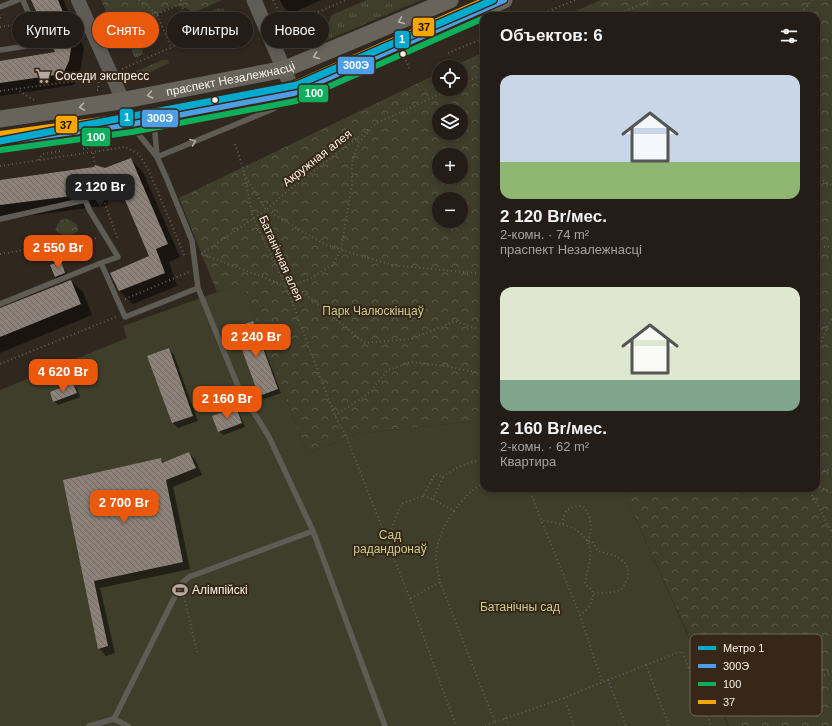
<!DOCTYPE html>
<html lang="ru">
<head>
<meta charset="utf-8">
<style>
  :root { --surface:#241d17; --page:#2c2620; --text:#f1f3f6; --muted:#a3a2a1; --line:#413b36; --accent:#ea580c }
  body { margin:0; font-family:Arial,sans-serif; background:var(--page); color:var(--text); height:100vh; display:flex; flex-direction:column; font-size:15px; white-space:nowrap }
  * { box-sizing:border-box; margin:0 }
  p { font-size:13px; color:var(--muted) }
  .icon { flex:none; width:22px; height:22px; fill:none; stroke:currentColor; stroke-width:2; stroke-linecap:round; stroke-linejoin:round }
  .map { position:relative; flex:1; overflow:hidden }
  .sheet { position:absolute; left:480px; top:12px; width:340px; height:480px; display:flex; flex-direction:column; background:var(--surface); border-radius:12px; box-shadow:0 2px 6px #0003,0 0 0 1px var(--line) }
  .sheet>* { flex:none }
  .guide { position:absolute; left:12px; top:12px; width:380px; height:36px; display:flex; gap:8px }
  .fabs { position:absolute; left:432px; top:60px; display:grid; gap:8px }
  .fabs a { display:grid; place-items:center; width:36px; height:36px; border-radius:50%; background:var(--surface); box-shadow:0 2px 6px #0003,0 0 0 1px var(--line); font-size:20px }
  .price { position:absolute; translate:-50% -34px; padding:0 9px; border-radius:8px; background:var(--accent); color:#fff; font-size:13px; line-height:26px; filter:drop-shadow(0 1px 2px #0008) }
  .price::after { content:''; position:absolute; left:50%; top:24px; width:12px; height:9px; margin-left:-6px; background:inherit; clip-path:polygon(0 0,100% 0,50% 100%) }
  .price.active { background:#222; color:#fff }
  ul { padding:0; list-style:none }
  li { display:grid; align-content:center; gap:8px; height:212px; padding:0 20px }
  li span { display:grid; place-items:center; height:124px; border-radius:12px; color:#555 }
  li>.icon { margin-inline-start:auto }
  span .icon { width:72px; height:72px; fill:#fffc; stroke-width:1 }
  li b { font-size:17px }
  h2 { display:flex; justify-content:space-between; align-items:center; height:48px; padding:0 20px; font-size:17px }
  .pill { padding:0 14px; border-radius:18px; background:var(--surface); box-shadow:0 2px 6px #0003,0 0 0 1px var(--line); font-size:14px; line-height:36px }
  .pill.active { background:var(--accent); color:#fff }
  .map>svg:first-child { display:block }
  .grass { fill:url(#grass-tufts) }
  .park { fill:url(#park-crowns); fill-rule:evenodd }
  .garden { fill:#3e3e2b }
  .shadow { fill:#0007 }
  .building { fill:url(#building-back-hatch) }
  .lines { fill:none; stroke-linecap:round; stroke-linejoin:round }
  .path { stroke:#625e58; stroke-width:2; stroke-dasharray:1 3; stroke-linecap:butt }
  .service { stroke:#5f5c56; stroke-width:5.5 }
  .tertiary { stroke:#5f5c56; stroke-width:14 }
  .secondary { stroke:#605d56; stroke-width:15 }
  .primary { stroke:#68645c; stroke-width:17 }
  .bus-1-casing { stroke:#362719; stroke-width:9 }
  .bus-2-casing { stroke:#362719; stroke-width:9 }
  .bus-3-casing { stroke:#362719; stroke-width:9 }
  .bus-1 { stroke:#4d9ee5; stroke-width:6 }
  .bus-2 { stroke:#0daf5c; stroke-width:6 }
  .bus-3 { stroke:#f7a600; stroke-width:6 }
  .metro-1-casing { stroke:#362719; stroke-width:10 }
  .metro-1 { stroke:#00a9ce; stroke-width:7 }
  .oneway { stroke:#b9b2a9 }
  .oneway2 { stroke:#ada69f }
  .bus-dot { fill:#fbf1e8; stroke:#362719; stroke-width:1.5 }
  .labels { text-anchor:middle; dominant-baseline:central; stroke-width:4; stroke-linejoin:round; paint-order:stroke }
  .poi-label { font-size:12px; fill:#fbf1e8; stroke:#362719; text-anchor:start }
  .street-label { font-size:12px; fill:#fbf1e8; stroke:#362719 }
  .park-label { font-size:12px; fill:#c7cc8d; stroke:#362719 }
  .key { fill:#362719; stroke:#716457; stroke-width:1 }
  .key-label { font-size:11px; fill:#fbf1e8 }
  .line-badge { stroke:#362719; stroke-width:1.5 }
  .badge-label { font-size:11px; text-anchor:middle; font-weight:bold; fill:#fff }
  .pale-badge-label { font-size:11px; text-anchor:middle; font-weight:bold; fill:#111 }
</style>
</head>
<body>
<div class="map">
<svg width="832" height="726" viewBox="0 0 832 726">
  <defs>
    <pattern id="grass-tufts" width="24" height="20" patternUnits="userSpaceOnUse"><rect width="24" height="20" fill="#3e3e2b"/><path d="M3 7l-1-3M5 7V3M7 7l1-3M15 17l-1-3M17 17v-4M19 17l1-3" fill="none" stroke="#5b5a4a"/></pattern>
    <pattern id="park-crowns" width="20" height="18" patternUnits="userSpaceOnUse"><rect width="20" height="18" fill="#3e3e2b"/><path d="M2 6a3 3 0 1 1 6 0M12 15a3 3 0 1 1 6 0" fill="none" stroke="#5b5a4a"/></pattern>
    <pattern id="building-back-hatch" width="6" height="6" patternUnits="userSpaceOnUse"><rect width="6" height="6" fill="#8c8279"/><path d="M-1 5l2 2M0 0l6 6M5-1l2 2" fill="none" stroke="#726b65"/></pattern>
  </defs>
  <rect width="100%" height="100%" fill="#30271f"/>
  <path class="grass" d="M366,0H421L318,44L332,15Z
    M219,8L220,10L223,8L228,17L219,20L216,16L201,22L196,18Z
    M242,24L243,28L239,29L240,32L211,45L209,41L213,37Z
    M157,35L156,42L142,48L143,54L135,58L131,49L134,47V45Z
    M162,60H168L169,63L140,77L138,74L135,76L133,73Z"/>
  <path class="park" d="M101,0H222L193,13C181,0 151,6 156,30L121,45Z
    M601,0H832V726H729L622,488H816V16H564Z
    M484,52V420L356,434L307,454L243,284L217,292L179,198L439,73V89H461V67H452ZM439,111H461V133H439ZM439,155H461V177H439ZM439,199H461V221H439Z
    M68,219L77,224L78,231L67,238L55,230L60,220Z"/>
  <path class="garden" d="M243,284L307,454L356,434L484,420V488H622L728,726H0V390L127,338L123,326L217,292Z"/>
  <path class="shadow" d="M32,0H63L84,48L80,72L74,85L0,96V62L56,53Z
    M280,0H321L290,14L283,6Z
    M130,159L143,172L180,257L169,262L177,286L133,304L119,290L150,256L123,193L107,198L108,205L0,220V182L105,169Z
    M61,262L66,274L57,278L55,277Z
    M71,281L83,292L92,315L0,353V310Z
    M253,322L256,326L281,393L264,399L260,396L236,329Z
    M169,349L174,355L198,421L178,428L173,423Z
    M73,384L77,388L80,397L58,405L54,401Z
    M236,408L239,412L245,427L223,435L219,431Z
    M189,453L196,461L202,475L173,487L190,569L100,588L115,653L106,656L99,648L64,481L161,459L164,463Z"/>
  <path class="building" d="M31,0H58L73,36L69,61L63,74L0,83V61L55,52Z
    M131,158L168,244L156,249L165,273L119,291L110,273L149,256L116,179L95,185L96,193L0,205V180L94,167L95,165L105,168Z
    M61,261L65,273L55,277L50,265Z
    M71,280L81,304L0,337V308Z
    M253,321L278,389L259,396L234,328Z
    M169,348L193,416L172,423L147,356Z
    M73,383L77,393L53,402L50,392Z
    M236,407L242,423L218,432L212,416Z
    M189,452L196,468L166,480L183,562L94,581L108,646L98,649L63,480L161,458L162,463Z"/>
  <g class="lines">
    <path class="path" d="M139,0L157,14L171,47
      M181,0V4L194,37
      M273,0L285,26L306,45
      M157,14L181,4
      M537,16L575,0
      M614,16L651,0
      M799,16L812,0
      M0,18L2,14
      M285,26L346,0
      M0,27L24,23
      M448,53L484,38
      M406,60L410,70
      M122,69L245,15
      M461,84L484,74
      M16,89L34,100
      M97,90H98L99,78
      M0,91L99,78
      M235,144L243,168L253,218L286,286L335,416L347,438L410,599L456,726
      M83,149L104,145L109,150
      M93,153L95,165
      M38,160L43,154L62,151
      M0,166L125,147L139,154L149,171L185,257
      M244,174L266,210L326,245L392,265L484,274
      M816,177L832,185
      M98,184L118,240
      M816,246L832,247
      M0,254L97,238
      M201,254L266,210L289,190L377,123L451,89
      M202,254L286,286L307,280L333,265L341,249L352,185V162L359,142L372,128
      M293,284L365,343L411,339L455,321L484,331
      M125,299L189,272
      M0,364L116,317
      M816,369L820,344L832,317
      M335,416L369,393L388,370L411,362L445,366L484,374
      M816,473L832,469
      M443,477C456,467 467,462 484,460
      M816,485L832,493
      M531,488L532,496L541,520L580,615C586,612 594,601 593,594C593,589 587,586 585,584C586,575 589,567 590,559C594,529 563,524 541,520
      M726,488L737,493L744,488
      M808,488L832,532
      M423,496L433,499
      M454,511L468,494L484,482
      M563,524C563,510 569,506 583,506C591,515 594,530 587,542L592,541L598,551C611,555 630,557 628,576C627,580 624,587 621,589C614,594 602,592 593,594
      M387,540L401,504L423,496L435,474L443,477L433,499L454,511C444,526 437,539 436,557C436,565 439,574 440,582L410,599
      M440,582L495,722L485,726
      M184,597L197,652
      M580,615L602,682
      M646,665L682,651L711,726
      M608,680L646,665L669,726
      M784,693L832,672
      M564,698L574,726
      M505,718L508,726
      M495,722L564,698L608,680L626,726"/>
    <path class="service" d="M0,7L18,0
      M0,50L41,44L23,0
      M154,121L157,156
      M157,157L273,109L283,101
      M0,219L85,200L90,211L118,257L101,263L125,317L198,288L192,241L166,177L157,157L132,126
      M198,288L242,396L258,419L269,437L313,531L385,726
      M0,304L101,263
      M114,719L181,584L189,577L313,531
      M89,726L114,719L128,726"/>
    <path class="tertiary" d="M78,0L120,94V101"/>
    <path class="secondary" d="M254,0L294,93"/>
    <g class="primary">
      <path id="s1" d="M0,119L120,101L285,69L450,0"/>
      <path d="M0,142L131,124L271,98L294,93L400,47L504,0"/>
    </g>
    <defs>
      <path id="bus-1" d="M0,142L131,124L294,93L504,0"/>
      <path id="bus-2" d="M1,150L132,132L296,101L484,18"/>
      <path id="bus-3" d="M0,134L130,116L292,85L485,0"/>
    </defs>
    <use href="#bus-1" class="bus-1-casing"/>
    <use href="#bus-2" class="bus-2-casing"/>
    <use href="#bus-3" class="bus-3-casing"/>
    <use href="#bus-1" class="bus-1"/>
    <use href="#bus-2" class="bus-2"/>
    <use href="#bus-3" class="bus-3"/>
    <defs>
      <path id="metro-1" d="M0,141L297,85L493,0"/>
    </defs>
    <use href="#metro-1" class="metro-1-casing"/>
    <use href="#metro-1" class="metro-1"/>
  </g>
  <defs><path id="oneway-chevron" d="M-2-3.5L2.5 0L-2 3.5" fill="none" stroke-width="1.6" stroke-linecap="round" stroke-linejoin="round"/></defs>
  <g class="oneway">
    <use href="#oneway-chevron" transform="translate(401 21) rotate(157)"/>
    <use href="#oneway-chevron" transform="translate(316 56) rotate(158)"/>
    <use href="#oneway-chevron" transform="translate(150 95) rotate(169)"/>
    <use href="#oneway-chevron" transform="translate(82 107) rotate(172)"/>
  </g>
  <use class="oneway2" href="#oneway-chevron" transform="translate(193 142) rotate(-22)"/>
  <defs>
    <symbol id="supermarket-bare" viewBox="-9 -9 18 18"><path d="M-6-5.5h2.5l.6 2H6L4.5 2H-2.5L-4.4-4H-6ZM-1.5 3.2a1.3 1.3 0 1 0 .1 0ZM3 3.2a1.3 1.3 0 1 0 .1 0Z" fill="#b4aaa2" stroke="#362719" stroke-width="2.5" paint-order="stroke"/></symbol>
    <symbol id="stadium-bare" viewBox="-9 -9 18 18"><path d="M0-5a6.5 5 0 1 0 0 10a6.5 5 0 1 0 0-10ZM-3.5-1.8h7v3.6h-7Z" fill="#b4aaa2" stroke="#362719" stroke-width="2.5" paint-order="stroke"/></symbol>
  </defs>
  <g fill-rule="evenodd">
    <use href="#supermarket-bare" x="32" y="65" width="22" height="22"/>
    <use href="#stadium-bare" x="169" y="579" width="22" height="22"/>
  </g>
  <g class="bus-dot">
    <circle cx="403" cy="54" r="3.5"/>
    <circle cx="215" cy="100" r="3.5"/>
  </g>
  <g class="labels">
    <g class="poi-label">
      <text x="55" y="76">Соседи экспресс</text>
      <text x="192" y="590">Алімпійскі</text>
    </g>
    <g class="street-label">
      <text stroke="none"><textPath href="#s1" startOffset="234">праспект Незалежнасці</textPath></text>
      <text transform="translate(317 158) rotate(-38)">Акружная алея</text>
      <text transform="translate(281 258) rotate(66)">Батанічная алея</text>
    </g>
    <g class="park-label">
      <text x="373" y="311">Парк Чалюскінцаў</text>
      <text x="390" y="535">Сад<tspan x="390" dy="14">радандронаў</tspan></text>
      <text x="520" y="607">Батанічны сад</text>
    </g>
  </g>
  <rect x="690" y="634" width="132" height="82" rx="6" class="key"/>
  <rect x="698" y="646" width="18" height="4" fill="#00a9ce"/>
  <rect x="698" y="664" width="18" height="4" fill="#4d9ee5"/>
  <rect x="698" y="682" width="18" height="4" fill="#0daf5c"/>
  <rect x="698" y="700" width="18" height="4" fill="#f7a600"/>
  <g class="key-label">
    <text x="723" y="652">Метро 1</text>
    <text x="723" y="670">300Э</text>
    <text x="723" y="688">100</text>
    <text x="723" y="706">37</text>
  </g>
  <g class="line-badge">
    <rect x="412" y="17" width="23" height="20" rx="4" fill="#f7a600"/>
    <rect x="394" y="30" width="16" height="19" rx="4" fill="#00a9ce"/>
    <rect x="337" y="56" width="38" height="19" rx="4" fill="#4d9ee5"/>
    <rect x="298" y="84" width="31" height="19" rx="4" fill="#0daf5c"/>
    <rect x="119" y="108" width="15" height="19" rx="4" fill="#00a9ce"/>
    <rect x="141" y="109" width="38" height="19" rx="4" fill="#4d9ee5"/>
    <rect x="55" y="115" width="23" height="19" rx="4" fill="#f7a600"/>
    <rect x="81" y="127" width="30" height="20" rx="4" fill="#0daf5c"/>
  </g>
  <g class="badge-label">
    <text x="402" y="43">1</text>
    <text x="356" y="69">300Э</text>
    <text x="314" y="97">100</text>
    <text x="127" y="121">1</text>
    <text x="160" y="122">300Э</text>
    <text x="96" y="141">100</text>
  </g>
  <g class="pale-badge-label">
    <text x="424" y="31">37</text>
    <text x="66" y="129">37</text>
  </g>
</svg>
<div class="fabs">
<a><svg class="icon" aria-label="locate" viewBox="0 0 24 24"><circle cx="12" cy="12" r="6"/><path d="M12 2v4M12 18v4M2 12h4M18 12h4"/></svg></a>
<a><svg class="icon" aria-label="layers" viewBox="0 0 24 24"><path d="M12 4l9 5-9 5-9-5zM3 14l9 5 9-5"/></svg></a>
<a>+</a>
<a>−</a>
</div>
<b class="price active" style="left:100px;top:208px">2 120 Br</b>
<b class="price" style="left:58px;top:269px">2 550 Br</b>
<b class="price" style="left:256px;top:358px">2 240 Br</b>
<b class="price" style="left:63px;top:393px">4 620 Br</b>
<b class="price" style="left:227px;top:420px">2 160 Br</b>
<b class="price" style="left:124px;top:524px">2 700 Br</b>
<div class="guide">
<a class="pill">Купить</a>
<a class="pill active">Снять</a>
<a class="pill">Фильтры</a>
<a class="pill">Новое</a>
</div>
<section class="sheet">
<h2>Объектов: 6<svg class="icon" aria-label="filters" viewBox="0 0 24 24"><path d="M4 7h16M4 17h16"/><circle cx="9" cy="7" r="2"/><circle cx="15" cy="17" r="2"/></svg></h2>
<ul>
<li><span style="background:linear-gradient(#c9d6e8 70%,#8fb573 0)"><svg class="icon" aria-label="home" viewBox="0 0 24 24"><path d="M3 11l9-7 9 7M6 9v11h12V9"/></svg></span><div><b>2 120 Br/мес.</b><p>2-комн. · 74 m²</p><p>праспект Незалежнасці</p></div></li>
<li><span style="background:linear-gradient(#dfe7d0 75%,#7fa58c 0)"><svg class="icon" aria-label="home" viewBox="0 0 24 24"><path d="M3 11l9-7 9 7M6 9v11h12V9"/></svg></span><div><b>2 160 Br/мес.</b><p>2-комн. · 62 m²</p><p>Квартира</p></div></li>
</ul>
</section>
</div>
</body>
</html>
